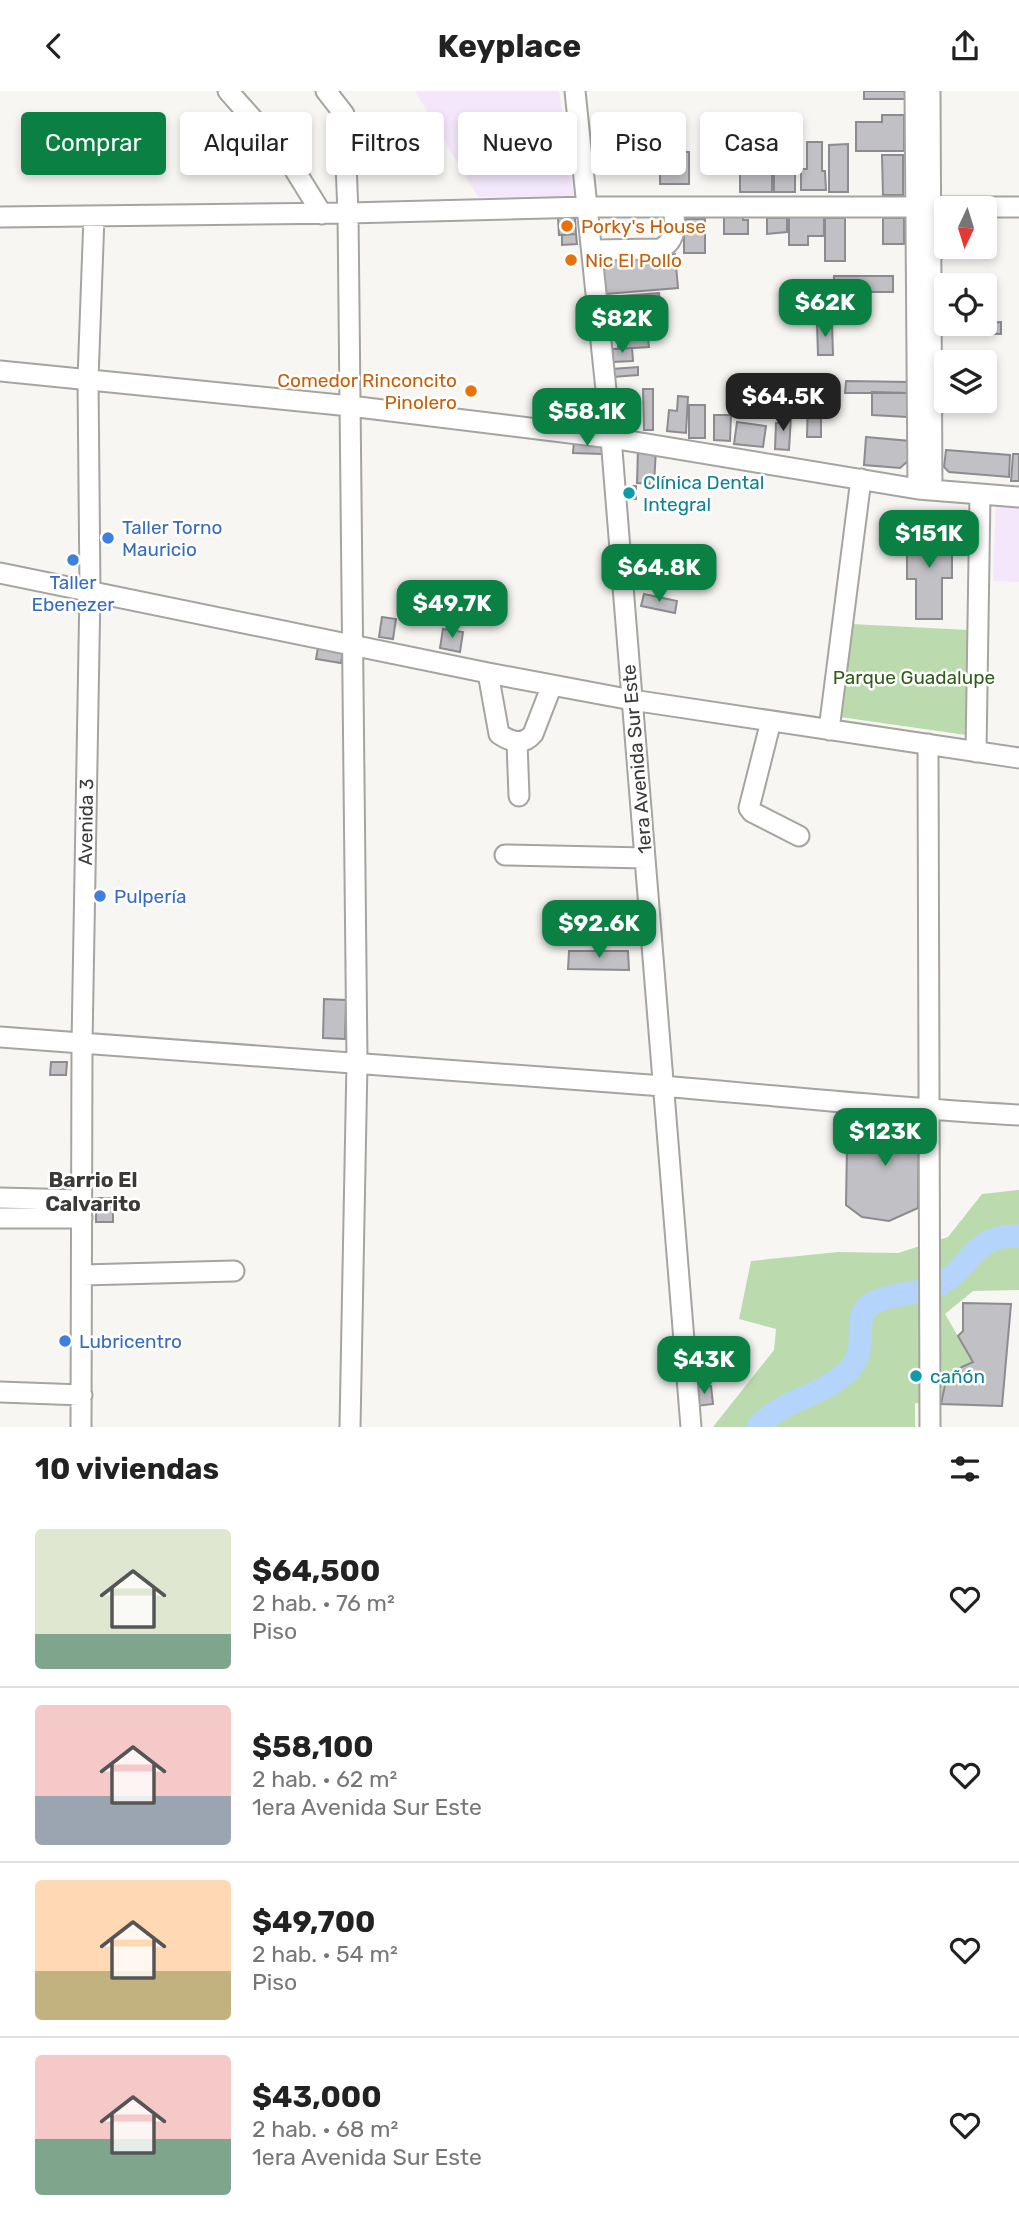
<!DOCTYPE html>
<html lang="es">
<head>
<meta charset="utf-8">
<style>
  :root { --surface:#fff; --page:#f6f6f6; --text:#222; --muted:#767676; --line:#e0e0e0; --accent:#0b8043 }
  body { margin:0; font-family:Rubik,sans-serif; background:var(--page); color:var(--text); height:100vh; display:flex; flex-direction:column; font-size:26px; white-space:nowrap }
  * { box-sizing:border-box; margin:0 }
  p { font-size:23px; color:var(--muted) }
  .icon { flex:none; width:38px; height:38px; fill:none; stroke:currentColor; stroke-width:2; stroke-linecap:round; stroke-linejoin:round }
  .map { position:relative; height:1336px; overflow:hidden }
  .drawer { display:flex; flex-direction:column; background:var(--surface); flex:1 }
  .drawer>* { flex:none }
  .top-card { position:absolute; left:21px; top:21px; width:978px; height:63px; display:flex; gap:14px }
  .needle { width:46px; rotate:184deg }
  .fabs { position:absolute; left:934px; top:105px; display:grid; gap:14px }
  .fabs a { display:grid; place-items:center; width:63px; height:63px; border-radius:7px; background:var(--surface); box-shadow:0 4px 10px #0003; font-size:35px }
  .price { position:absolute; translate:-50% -60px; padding:0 16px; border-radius:14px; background:var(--accent); color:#fff; font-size:23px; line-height:46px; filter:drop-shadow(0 2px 4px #0008) }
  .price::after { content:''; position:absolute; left:50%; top:42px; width:21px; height:16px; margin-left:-10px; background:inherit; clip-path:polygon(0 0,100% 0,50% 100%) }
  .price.current { background:#222; color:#fff }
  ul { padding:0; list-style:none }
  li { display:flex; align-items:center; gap:21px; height:175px; padding:0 35px }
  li+li { border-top:2px solid var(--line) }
  li span { display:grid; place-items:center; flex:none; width:196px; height:140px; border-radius:7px; color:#555 }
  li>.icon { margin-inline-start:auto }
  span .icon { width:84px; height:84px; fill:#fffc; stroke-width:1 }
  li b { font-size:30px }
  h2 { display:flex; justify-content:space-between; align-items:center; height:84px; padding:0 35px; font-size:30px }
  .chip { padding:0 24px; border-radius:7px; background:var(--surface); box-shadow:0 4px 10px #0003; font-size:24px; line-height:63px }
  .chip.current { background:var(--accent); color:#fff }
  header { display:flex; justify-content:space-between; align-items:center; height:91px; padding:0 35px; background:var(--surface); font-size:32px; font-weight:700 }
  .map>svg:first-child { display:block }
  .education { fill:#f4e7fb }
  .green { fill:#bbdbaf }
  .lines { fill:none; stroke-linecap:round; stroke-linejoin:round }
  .river { stroke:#b5d4fc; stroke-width:23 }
  .building { fill:#c1c1c5; stroke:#8c8b8f; stroke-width:2 }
  .minor-casing { stroke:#a6a4a1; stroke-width:23 }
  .minor { stroke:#fff; stroke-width:19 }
  .food-dot { fill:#e8710a; stroke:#fff; stroke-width:2.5 }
  .culture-dot { fill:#0f9aa8; stroke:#fff; stroke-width:2.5 }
  .shop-dot { fill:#3f7fe0; stroke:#fff; stroke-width:2.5 }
  .labels { text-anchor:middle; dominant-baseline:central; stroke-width:5; stroke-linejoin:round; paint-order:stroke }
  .food-label { font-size:19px; fill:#c56008; stroke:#fff; text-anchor:start }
  .culture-label { font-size:19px; fill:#0d838f; stroke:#fff; text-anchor:start }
  .shop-label { font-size:19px; fill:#366cbe; stroke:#fff; text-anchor:start }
  .park-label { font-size:19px; fill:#2f5d17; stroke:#fff }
  .street-label { font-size:19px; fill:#3b3a39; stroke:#fff }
  .neighbourhood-label { font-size:21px; font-weight:bold; fill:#3b3a39; stroke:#fff }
</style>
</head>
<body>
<header><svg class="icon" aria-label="back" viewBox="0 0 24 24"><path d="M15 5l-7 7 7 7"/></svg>Keyplace<svg class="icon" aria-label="share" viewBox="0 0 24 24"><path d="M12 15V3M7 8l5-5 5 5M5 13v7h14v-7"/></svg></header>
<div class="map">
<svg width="1019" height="1336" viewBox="0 0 1019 1336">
  <rect width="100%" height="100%" fill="#f8f6f3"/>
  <path class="education" d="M415,0H559L574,105L478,106Z
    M996,409L1019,411V491L993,490Z"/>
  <path class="green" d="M852,533L969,539L966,644L840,626Z
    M1019,1099V1199L973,1200L945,1223L973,1271C949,1282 946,1287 941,1313L915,1312V1336H713L774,1259L776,1238L739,1228L751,1170L838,1161L898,1162L948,1146L982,1103Z"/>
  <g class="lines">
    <path class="river" d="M758,1336C781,1309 819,1306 845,1283C871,1260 853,1237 865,1219C876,1203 916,1204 935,1196C971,1180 970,1143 1019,1145"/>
  </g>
  <path class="building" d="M864,0H906V8H864Z
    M882,24H904V60H856V31H882Z
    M627,32V55L595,56L594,33Z
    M774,51H795V101H774Z
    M807,51H822V80H825L826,99H801V78H807Z
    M848,53V101H829V54Z
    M660,61H689V93H660Z
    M882,64H903V104H883Z
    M740,82H772V101H740Z
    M724,125H743V129H748V143H724Z
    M789,125H824V145H808V154H789Z
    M575,126L576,143L559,144L558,127Z
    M767,127H787V141L767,143Z
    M825,127H845V170H825Z
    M883,127H904V153H883Z
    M684,128H705V162H684Z
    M576,143L577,153L562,154V144Z
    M675,163L678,197L606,203L603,169Z
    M834,185H893V201H834Z
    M659,202L661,228L641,230L640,215H630L631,228L624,229L622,205Z
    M945,223L947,233L1001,231V243L945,242Z
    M817,233H832L833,264H818Z
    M647,240L649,256L618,258V248H622V242Z
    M632,257L633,270L613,271L612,258Z
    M638,276V284L613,286L612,278Z
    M846,290L910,291L908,302H845Z
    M643,298H653V339H644Z
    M613,301H630L629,325L613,324Z
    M872,301L908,302L907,326L872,324Z
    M678,305L688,306L686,342L667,340L669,319L677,320Z
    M808,307H821V346H807Z
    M689,314H705V347H689Z
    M714,324H731L730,350L714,349Z
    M780,324L791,325L789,359L775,358L776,332H780Z
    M737,331L766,335L763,356L734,353Z
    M866,346L910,350L908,370L900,377L864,374Z
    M574,349L603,354L602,363L573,362Z
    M638,357L656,358L654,393L637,392Z
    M946,359L1010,364L1009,386L949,381L944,376Z
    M1013,363H1019V390H1011Z
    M622,395H636V408H622Z
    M907,441L952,442V487H942V528H916V488H907Z
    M644,503L677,510L675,522L641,515Z
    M382,526L396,528L393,548L379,546Z
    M443,538L463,541L460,561L440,557Z
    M319,551L344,555L341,572L316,568Z
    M569,860H628L629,879L568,878Z
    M324,908L346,909L345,948L323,947Z
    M51,971H67L66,984H50Z
    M872,1018L919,1024L918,1117L889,1130L862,1126L846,1114L847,1054L867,1053Z
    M96,1107H113V1131H96Z
    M963,1212L1011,1213L1002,1315L941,1313L945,1294L953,1280L973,1271L958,1245L963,1240Z
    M711,1295L713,1313L697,1315L695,1296Z"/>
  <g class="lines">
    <defs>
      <path id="minor" d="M228,0L288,68L322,123
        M326,0L344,23L348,122L357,971L350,1336
        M575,0L611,347L691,1336
        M915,0L918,398
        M930,0L932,399
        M0,126L348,122L587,116H1019
        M593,159L660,158C678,149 674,134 674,116
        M0,280L350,315L611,347L918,398L1019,406
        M0,482L488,582L632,609L1019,667
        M488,582L499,643C511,651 523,655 533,643L552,594
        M771,630L749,717L752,721L799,745
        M829,639L861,388
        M517,651L519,705
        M928,653L930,1336
        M976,661L980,403
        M505,764L645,767
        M0,946C208,963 416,976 623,992C755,1002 887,1017 1019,1024
        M0,1107L82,1109
        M0,1127H82
        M82,1184L234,1180
        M0,1301L82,1304
        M81,1336L82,953L90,499L88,288L94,126"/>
    </defs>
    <use href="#minor" class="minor-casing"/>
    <use href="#minor" class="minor"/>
  </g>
  <g class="food-dot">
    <circle cx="567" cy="135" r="7"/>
    <circle cx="571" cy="169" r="7"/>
    <circle cx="471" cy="300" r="7"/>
  </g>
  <g class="culture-dot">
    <circle cx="629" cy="402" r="7"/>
    <circle cx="916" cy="1285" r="7"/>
  </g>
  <g class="shop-dot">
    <circle cx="108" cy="447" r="7"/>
    <circle cx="73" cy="469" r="7"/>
    <circle cx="100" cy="805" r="7"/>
    <circle cx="65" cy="1250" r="7"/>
  </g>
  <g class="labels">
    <g class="food-label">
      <text x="581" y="135">Porky's House</text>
      <text x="585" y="169">Nic El Pollo</text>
      <text x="457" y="289" text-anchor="end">Comedor Rinconcito<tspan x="457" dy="22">Pinolero</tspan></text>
    </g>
    <g class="culture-label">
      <text x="643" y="391">Clínica Dental<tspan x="643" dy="22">Integral</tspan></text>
      <text x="930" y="1285">cañón</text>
    </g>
    <g class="shop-label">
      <text x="122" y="436">Taller Torno<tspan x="122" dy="22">Mauricio</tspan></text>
      <text x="73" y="491" text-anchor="middle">Taller<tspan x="73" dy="22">Ebenezer</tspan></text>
      <text x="114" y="805">Pulpería</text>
      <text x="79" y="1250">Lubricentro</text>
    </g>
    <g class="park-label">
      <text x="914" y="586">Parque Guadalupe</text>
    </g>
    <g class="street-label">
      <text transform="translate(637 668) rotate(-95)">1era Avenida Sur Este</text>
      <text transform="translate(86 731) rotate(-89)">Avenida 3</text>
    </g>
    <g class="neighbourhood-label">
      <text x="93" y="1088">Barrio El<tspan x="93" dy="24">Calvarito</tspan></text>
    </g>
  </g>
</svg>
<div class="fabs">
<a><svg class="needle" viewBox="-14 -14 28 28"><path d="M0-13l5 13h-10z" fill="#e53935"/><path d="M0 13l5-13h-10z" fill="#767676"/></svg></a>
<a><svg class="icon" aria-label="locate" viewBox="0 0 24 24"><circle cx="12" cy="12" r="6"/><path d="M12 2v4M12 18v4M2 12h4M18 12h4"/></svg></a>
<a><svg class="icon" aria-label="layers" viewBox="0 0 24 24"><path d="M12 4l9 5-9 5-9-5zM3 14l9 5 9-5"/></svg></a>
</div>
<b class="price" style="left:825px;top:248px">$62K</b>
<b class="price" style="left:622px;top:264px">$82K</b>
<b class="price current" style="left:783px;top:342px">$64.5K</b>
<b class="price" style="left:587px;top:357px">$58.1K</b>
<b class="price" style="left:929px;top:479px">$151K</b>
<b class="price" style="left:659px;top:513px">$64.8K</b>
<b class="price" style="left:452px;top:549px">$49.7K</b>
<b class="price" style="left:599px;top:869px">$92.6K</b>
<b class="price" style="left:885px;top:1077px">$123K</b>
<b class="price" style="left:704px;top:1305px">$43K</b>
<div class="top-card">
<a class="chip current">Comprar</a>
<a class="chip">Alquilar</a>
<a class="chip">Filtros</a>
<a class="chip">Nuevo</a>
<a class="chip">Piso</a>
<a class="chip">Casa</a>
</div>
</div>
<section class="drawer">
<h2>10 viviendas<svg class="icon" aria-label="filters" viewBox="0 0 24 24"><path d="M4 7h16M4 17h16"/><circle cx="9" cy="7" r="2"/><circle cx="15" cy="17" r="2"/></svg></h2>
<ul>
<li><span style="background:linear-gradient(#dfe7d0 75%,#7fa58c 0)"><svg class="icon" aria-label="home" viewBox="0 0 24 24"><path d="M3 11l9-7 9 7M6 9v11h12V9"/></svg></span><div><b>$64,500</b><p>2 hab. · 76 m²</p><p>Piso</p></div><svg class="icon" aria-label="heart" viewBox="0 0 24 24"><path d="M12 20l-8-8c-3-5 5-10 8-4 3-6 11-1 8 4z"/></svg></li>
<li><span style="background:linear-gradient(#f6c9c9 65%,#9aa5b1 0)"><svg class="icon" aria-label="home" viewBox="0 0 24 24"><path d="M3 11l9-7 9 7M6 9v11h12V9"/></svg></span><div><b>$58,100</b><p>2 hab. · 62 m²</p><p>1era Avenida Sur Este</p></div><svg class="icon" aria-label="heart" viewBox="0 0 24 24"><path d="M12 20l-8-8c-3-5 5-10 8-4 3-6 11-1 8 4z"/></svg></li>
<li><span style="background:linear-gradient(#ffd9b3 65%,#c2b280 0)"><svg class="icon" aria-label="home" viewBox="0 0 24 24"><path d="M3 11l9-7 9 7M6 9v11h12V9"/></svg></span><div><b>$49,700</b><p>2 hab. · 54 m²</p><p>Piso</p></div><svg class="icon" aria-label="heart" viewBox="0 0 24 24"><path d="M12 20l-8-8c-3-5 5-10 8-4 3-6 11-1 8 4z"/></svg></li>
<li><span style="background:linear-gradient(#f6c9c9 60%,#7fa58c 0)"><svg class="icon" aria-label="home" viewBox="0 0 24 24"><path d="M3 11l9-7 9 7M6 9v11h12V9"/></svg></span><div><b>$43,000</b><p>2 hab. · 68 m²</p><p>1era Avenida Sur Este</p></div><svg class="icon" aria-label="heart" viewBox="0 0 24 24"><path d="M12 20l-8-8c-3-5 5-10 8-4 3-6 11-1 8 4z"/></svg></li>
</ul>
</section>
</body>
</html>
